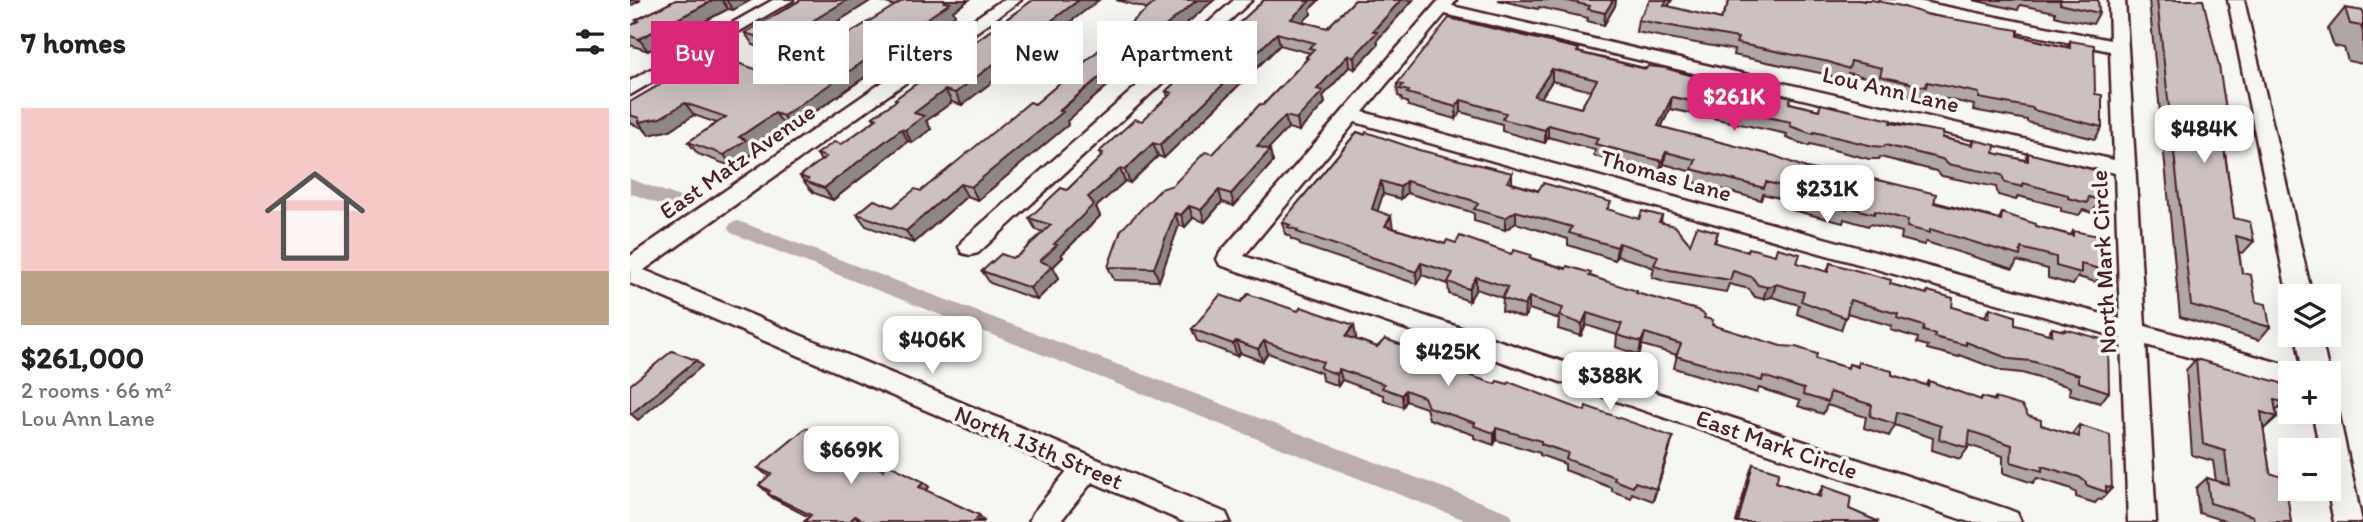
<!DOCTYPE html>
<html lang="en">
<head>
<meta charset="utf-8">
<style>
  :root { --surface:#fff; --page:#f6f6f6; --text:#222; --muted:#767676; --line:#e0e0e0; --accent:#db2777 }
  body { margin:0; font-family:Itim,sans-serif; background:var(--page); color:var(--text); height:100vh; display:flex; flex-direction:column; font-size:26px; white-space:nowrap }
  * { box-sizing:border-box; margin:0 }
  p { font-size:23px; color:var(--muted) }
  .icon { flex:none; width:38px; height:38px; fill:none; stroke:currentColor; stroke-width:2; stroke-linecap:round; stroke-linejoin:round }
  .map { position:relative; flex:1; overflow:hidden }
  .details { display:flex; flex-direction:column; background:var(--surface); width:630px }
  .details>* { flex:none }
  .banner { position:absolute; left:21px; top:21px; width:665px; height:63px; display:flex; gap:14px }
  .buttons { position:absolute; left:1648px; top:284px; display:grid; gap:14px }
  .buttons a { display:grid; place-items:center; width:63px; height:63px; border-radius:0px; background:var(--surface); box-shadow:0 7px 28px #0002; font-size:35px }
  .price { position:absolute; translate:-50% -60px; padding:0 16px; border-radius:14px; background:#fff; color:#222; font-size:23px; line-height:46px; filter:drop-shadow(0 2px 4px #0008) }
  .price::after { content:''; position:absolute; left:50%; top:42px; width:21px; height:16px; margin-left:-10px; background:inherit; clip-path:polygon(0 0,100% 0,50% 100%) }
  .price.selected { background:var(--accent); color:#fff }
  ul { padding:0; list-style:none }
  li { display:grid; align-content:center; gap:14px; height:371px; padding:0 21px }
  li+li { border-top:2px solid var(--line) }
  li span { display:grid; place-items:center; height:217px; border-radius:0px; color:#555 }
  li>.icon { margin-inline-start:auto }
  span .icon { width:126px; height:126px; fill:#fffc; stroke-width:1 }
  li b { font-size:30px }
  h2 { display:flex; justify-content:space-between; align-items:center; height:84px; padding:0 21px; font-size:30px }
  .chip { padding:0 24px; border-radius:0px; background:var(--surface); box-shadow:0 7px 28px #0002; font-size:24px; line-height:63px }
  .chip.selected { background:var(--accent); color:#fff }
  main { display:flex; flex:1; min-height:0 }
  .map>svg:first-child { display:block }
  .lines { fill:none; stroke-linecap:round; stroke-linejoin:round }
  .canal { fill:#bbadae; fill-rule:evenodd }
  .minor-casing { stroke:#4a1f2b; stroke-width:5 }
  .minor { fill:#f6f6f2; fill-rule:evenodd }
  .wall { fill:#afa6a5; stroke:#4a1f2b; stroke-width:2; fill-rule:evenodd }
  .shaded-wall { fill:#8f8786; stroke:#4a1f2b; stroke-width:2 }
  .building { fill:#ccc1c0; stroke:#4a1f2b; stroke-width:2; fill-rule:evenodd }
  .labels { text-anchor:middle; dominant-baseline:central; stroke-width:7; stroke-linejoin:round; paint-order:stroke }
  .street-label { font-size:24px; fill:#4a1f2b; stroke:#f6f6f2 }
</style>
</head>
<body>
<main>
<section class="details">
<h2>7 homes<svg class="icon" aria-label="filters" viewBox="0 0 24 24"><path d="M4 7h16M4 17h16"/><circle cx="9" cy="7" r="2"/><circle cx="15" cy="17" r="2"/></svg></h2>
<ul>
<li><span style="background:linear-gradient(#f6c9c9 75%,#b9a48a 0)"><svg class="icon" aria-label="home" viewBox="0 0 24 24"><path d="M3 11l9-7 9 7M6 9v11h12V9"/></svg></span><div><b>$261,000</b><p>2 rooms · 66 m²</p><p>Lou Ann Lane</p></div></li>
</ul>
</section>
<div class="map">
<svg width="1733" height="522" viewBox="0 0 1733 522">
  <rect width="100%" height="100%" fill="#f6f6f2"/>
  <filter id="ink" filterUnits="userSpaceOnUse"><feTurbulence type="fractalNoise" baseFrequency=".0143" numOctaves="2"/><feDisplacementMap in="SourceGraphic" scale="14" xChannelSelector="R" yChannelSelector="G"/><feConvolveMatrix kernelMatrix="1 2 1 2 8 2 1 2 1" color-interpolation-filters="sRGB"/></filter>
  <g filter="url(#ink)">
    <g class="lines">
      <path class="canal" d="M0,179L50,197L53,202L50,207L43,209L0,193Z
        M108,221L880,513L884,522H840L101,233L98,228L101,223Z"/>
      <defs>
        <path id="minor" d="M143,0H163L0,95V81Z
          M372,0H391L14,270L596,513L600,522H554L462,482L430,522H399L403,513L437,471L0,283V256Z
          M604,0H622L348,253L340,255L332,253L329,247L332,241Z
          M809,0H826L822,6L1484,160L1480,51L1258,5L1250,0H1283L1480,40L1479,0H1495L1515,326L1661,366L1670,369L1672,373H1661V386L1516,345L1526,522H1498L1491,338L725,122L614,256L1377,509L1387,513L1391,522H1339L590,265L587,259L590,253ZM815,14L1485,173L1490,319L733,112Z
          M1598,0H1614L1682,296H1661V301L1658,296Z
          M1666,334H1690L1699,373H1673Z
          M1699,401L1704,403L1708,411L1732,522H1704L1697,488H1699V450H1690L1682,411H1699Z"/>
      </defs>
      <use href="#minor" class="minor-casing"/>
      <use href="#minor" class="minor"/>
    </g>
    <path class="wall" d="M46,0H121L103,10L98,9L18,51L0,45V26L7,22L6,20Z
      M170,0H242L181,38L173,35L145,52L123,45L115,33Z
      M247,0H339L323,11L325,15L182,114L161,128L154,125L122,147L126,152L103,167L68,154L58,142L87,123L64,115L40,130L19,135L13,128L0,123V102L39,79L34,73L60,65L148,77L265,6Z
      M403,0L332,105L322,102L296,121L301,129L282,143L278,141L203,200L184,193L179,188L170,176L191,161L187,154L212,144L245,120L243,117L266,101L265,99Z
      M486,0H584L508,65L489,76L437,121L438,125L348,200L337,196L284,243L236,226L227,214L263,207L291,191L405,104L519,9Z
      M634,0H689L680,9L681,14L672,22L697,28L725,0H783L747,40L748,44L725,69L719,67L693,96L695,103L669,131L658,128L638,149L643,162L604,206L592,202L575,222L563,218L555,227L549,225L529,281L484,280L478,267L543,185L583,154L633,105L676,60V57L680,53L650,45L534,158L528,156L500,183L495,181L466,207L470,216L431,255L433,257L423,267L429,278L407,300L360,283L352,271L389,255L413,232L406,230L399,218L437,190L471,157L469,152L512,121L538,97L536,91Z
      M868,0H986L985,6L974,25L957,21L958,18L909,7L908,9Z
      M1094,0H1229L1437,47L1440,41L1465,94L1472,127L1465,139L1397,122V120L1343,110L1344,105L1293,94L1291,99L1245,88L1247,80L1218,73L1215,81L1195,74L1103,55L1104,50L1006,32L1008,20L1039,7L1091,19L1100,1Z
      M1343,0H1468L1469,13L1463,24L1431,18L1425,16V12L1390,5L1388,10Z
      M1519,0H1573L1598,122L1592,130L1604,218L1624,241L1613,253L1609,252L1612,273L1626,302L1640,327L1629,340L1550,317Z
      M1715,8L1733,11V64L1718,61L1714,48L1704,46L1698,29Z
      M949,49L948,52L1189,110L1260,123L1341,145L1344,140L1364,153L1395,160L1398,153L1470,200L1462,213L1453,210L1449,215L1431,211V207L1388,196L1386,200L1368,195L1366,187L1312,176L1306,171L1250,157L1249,159H1239L1180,144L1179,146L1156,138L1157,134L1040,109L1031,127L1176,168L1369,219L1372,213L1406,226L1441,235L1443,231L1474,270L1466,282L1448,277L1443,285L1418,278V269L1387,261L1383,269L1296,242L1294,245L1271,239L1272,232L1240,224L1239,226L1214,219L1213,223L1162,210L1164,202L1133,194L1131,200L1060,181L1062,172L1034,164L1029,174L964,156L965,150L918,137L915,143L872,131V124L831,112L826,119L778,106L777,102L772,101L771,97L768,96L767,84ZM922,81L961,91L951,108L911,98Z
      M727,132L882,183L1009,219L1032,216L1031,223L1060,244L1088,232L1085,243L1118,252L1167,263L1197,272L1200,263L1260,284L1296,294L1298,291L1322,307L1355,316L1360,308L1385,325L1418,334L1422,328L1433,331L1435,329L1479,392L1470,403L1439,394L1440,387L1392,373L1372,371L1330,355L1329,357L1297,349L1298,346L1287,343L1288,338L1261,330L1262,326L1217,313L1211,330L1167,314L1169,305L1142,297L1133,299L1125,297L1119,289L1099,284L1096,292L1037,282L1022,277L1024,268L1008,262L987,256L985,260L938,245V239L886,223L875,230L844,221V214L841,212L777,193L771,199L753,194L747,211L763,228L815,244L826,243L901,258L961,276L1074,318L1082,325L1186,359L1218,368L1219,364L1227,366L1228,362L1262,375L1296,385L1299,381L1350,400L1352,397L1363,400L1365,398L1398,416L1411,425L1441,435L1449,425L1482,488L1471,500L1469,499L1465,503L1446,497V493L1439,488L1407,478L1403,483L1373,473V456L1338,445V448L1330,459L1302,450L1303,438L1265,425L1259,436L1234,428L1236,417L1197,405L1193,414L1168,406L1170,401L1129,388L1127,393L1044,368L1047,355L1012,345L1009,355L986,347L987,335L956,325L951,336L928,329L929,319L899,309L894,318L872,311L873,298L846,289L839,301L819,294L818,284L792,275L787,284L670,245L669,242L661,239L660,236L655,234L652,222Z
      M562,329L726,337L725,339L747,347H778L802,351V357L829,366V372L1040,448L1023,501L1002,493L1001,498L982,491V488L935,470V464L910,455V453L866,440L864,445L844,438V435L799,419L796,408L776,401L773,407L754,400L753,395L712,380L708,386L692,380L691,373L638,353L632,361L610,353L607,356L567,341Z
      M1566,359L1655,402L1646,410L1647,417L1635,428L1633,427L1640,473L1661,522H1598L1569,513L1566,488L1577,478L1586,481L1583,461L1562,455L1556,370Z
      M228,455L226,457L253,470L299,487L296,491L349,515L354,521L353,522H174L179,517L144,499L138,494V493L129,485L139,476L134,473L128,468Z
      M1123,464L1146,482L1187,496L1193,486L1219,509L1249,522H1106L1119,475Z"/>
    <path class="shaded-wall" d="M0,0H11L0,6Z
      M84,0H92L98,9L18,51L9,39Z
      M96,0H121L103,10Z
      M217,0H242L181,38L174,26Z
      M316,0H339L323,11L325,15L161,128L153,116Z
      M449,0H469L332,105L325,93Z
      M567,0H584L508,65L489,76L437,121L438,125L348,200L341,187L485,64Z
      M675,0H689L680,9L681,14L663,31L661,19Z
      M771,0H783L747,40L748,44L725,69L724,57L743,31Z
      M983,0H986L985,6L974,25L975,13Z
      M1037,0H1042L1032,17L1034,5Z
      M165,23L173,35L145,52L137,40Z
      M647,33L650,45L534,158L530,145Z
      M718,55L719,67L693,96L695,103L669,131L667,119L687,89Z
      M922,69V81L904,108V96Z
      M315,90L322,102L296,121L301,129L282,143L275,130L284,113Z
      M1042,97L1040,109L1026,138L1028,126Z
      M831,100V112L826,119V107Z
      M55,103L64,115L40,130L19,135L9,122Z
      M145,113L154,125L122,147L126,152L103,167L94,155L109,137Z
      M655,116L658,128L630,158L627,146Z
      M918,125V137L915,143V130Z
      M271,129L278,141L203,200L194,188Z
      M523,143L528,156L500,183L495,170Z
      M640,150L643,162L604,206L601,194Z
      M1036,152L1034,164L1029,174L1032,161Z
      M490,169L495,181L466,207L470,216L431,255L433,257L423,267L429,278L407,300L400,288L410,261L458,197Z
      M882,173V185L877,182Z
      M751,181L753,194L744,222L742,209Z
      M776,181L777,193L771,199L770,187Z
      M330,184L337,196L284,243L276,231Z
      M589,190L592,202L575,222L571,210Z
      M559,206L563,218L555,227L551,215Z
      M886,211V223L875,230V218Z
      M545,213L549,225L529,281L524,268Z
      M761,216L763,229L755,226Z
      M989,243L987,256L985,260L987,247Z
      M791,263L792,275L787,284L786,272Z
      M846,277V289L839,301V289Z
      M1146,284L1142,297L1133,299L1137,287Z
      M899,297V309L894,318L895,306Z
      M957,313L956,325L951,336L952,324Z
      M724,325L726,337L719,348L716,336Z
      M1015,333L1012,345L1009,355L1011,342Z
      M606,341L610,353L607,356L603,344Z
      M634,341L638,353L632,361L628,349Z
      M66,360L72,366L8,420L1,414Z
      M709,369L712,380L708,386L706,374Z
      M775,390L776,401L773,407L772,395Z
      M866,428V440L864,445V433Z
      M1043,437L1040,448L1023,501L1026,489Z
      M222,449L228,455L223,459L218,453Z
      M294,482L299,487L294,493L289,487Z
      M349,515L354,521L353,522L346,519Z
      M225,516L231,522H219Z"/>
    <path class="building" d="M46,0H84L9,39L0,36V26L9,21L6,20Z
      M171,0H217L174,26L165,23L137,40L115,33Z
      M274,0H316L314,2L320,3L153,116L145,113L109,137L116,140L94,155L58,142L96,117L55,103L30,118L9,122V118L0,115V102L43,77L34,73L53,62L60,65L79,53L148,77Z
      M403,0H449L325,93L315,90L284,113L294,116L275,130L271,129L194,188L175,181L178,179L170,176L196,157L187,154L204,142L212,144L247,119L243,117L267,100L265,99Z
      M528,0H567L504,52L485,64L429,111L433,112L341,187L330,184L276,231L227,214L244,200L263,207L285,189L291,191L400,102L405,104Z
      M634,0H675V1L679,2L661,19L697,28L725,0H771L743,31L747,32L724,57L718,55L687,89L693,91L667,119L655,116L627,146L640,150L601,194L589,190L571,210L559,206L551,215L545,213L524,268L478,267L491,230L531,189L543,185L575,152L583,154L630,104L633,105L678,58L676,57L684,49L679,48L685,43L647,33L530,145L523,143L495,170L490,169L458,197L464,204L424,244L427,245L410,261L422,266L400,288L352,271L371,254L382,258L389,255L421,225L399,218L431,188L437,190L471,157L473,153L469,152L505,119L512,121L542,93L536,91Z
      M933,0H983L975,13L958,9L960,6Z
      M1020,0H1037L1034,5L1091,19L1100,0H1229L1234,1V0H1242L1271,6L1299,15L1388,30V36L1440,48V41L1464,45L1465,94L1472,95V127L1403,110V108L1349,98V93L1297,82L1296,87L1250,76L1252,68L1221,61L1219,69L1199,62L1106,43L1108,38L1008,20Z
      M1430,0H1468L1469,13L1437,6L1430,4Z
      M1527,0H1573L1589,66L1598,122L1590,120L1604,218L1620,222L1624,241L1606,236L1612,273L1621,275L1626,302L1636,304L1640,327L1561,305Z
      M1715,8L1733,11V32L1731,26L1720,24Z
      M819,18L949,49L947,52L1016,69L1018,66L1035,68L1092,84L1094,81L1161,97L1159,103L1189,110L1191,104L1261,120L1260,123L1313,132L1312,138L1343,145L1344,140L1365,145L1364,153L1398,161V153L1472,172L1470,200L1459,197L1457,203L1438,198V195L1393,183V187L1375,183L1372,175L1318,164L1312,159L1255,145L1254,147L1243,146L1184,132L1183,134L1160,126L1161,122L1042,97L1028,126L1145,156L1176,168L1215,177L1227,179L1228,176L1257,182L1306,194L1304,203L1371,220L1372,213L1406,224V226L1443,236V231L1474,237V270L1451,264V273L1426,266V257L1391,248L1390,256L1300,229V233L1277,227L1278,220L1245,211L1244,214L1218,207L1217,210L1166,197L1168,190L1136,182L1134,188L1062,169L1066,160L1036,152L1032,161L965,144L968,138L918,125L915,130L872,119L876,113L831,100L826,107L777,93L779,91L770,89L773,85L767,84ZM922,69L967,80L951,108L904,96Z
      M727,132L735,135L736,132L789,150L882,173L877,182L908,191L913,183L981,202L977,209L1009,219L1012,211L1032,216L1029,222L1045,226L1060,244L1067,226L1088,232L1084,242L1118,252L1119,248L1145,255L1147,248L1170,254L1167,263L1198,272L1200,263L1261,280L1260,284L1297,294L1298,291L1323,298L1322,307L1359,318L1360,308L1385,316V325L1422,335V328L1435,331V329L1478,341L1479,392L1449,382V375L1401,361L1380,359L1336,342V345L1304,337L1305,334L1293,331L1294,326L1267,318L1268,314L1220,300L1216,318L1171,301L1174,292L1146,284L1137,287L1128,285L1122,277L1103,271L1100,280L1040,270L1024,265L1028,256L989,243L987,247L939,233L942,227L886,211L875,218L844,209L848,204L841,200L776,181L770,187L751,181L742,209L761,216L755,226L815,244L817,240L826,243L830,236L881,254L884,250L901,255L899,258L936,269L937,266L961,273L959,276L1007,291L1006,293L1067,310L1075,315L1074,318L1083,320L1082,325L1151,346L1166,347L1187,354L1186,359L1218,368L1219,364L1228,367V362L1262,371V375L1298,386L1299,381L1351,400L1352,397L1365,401V398L1392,406L1398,416L1411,420V425L1449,437V425L1480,435L1482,488L1476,486V492L1456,485V482L1449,477L1412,466V471L1381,462L1382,445L1340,431L1338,448L1309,439L1311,426L1267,412L1265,424L1240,416L1242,405L1200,392L1198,402L1173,395L1174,389L1133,376L1132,381L1046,356L1051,344L1015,333L1011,342L987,335L992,324L957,313L952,324L929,316L933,308L899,297L895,306L872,298L878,287L846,277L839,289L818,282L823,273L791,263L786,272L667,232L668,230L658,227L660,225L652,222Z
      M618,294L668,311L671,307L724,325L716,336L747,347L755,339L778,347L780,344L802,351L799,356L829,366L826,371L865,384L867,381L878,384L879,382L955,411L956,406L1043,437L1026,489L1005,482L1003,487L984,480L985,477L936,459L938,453L911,444V441L866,428L864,433L844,426L845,423L798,407L794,397L775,390L772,395L752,388L754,384L709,369L706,374L690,368L693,362L634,341L628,349L606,341L603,344L562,329L590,295L611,302Z
      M42,351L66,360L1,414H0V385Z
      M1566,359L1651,383L1655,402L1644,400L1647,417L1631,412L1640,473L1655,478L1661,522H1624L1623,516L1580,503L1577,478L1599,485L1595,451L1573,444Z
      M176,428L222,449L218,453L253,470L258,464L294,482L289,487L349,515L346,519L352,522H236L225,516L219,522H174L181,515L138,494L140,491L129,485L141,474L128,468Z
      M1123,464L1149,472L1146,482L1190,497L1193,486L1221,496L1219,509L1249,522H1108Z"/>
  </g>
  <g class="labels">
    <g class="street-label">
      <text transform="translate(1261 89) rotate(13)">Lou Ann Lane</text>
      <text transform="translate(107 161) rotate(-35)">East Matz Avenue</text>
      <text transform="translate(1036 175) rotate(16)">Thomas Lane</text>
      <text transform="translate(1473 262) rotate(-93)">North Mark Circle</text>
      <text transform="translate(1147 444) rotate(19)">East Mark Circle</text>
      <text transform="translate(409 447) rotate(23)">North 13th Street</text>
    </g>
  </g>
</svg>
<div class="buttons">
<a><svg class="icon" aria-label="layers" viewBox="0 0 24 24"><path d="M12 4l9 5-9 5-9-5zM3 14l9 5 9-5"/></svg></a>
<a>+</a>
<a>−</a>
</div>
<b class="price selected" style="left:1104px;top:133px">$261K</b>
<b class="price" style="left:1574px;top:165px">$484K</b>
<b class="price" style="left:1197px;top:225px">$231K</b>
<b class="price" style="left:302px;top:376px">$406K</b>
<b class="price" style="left:818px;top:388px">$425K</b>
<b class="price" style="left:980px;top:412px">$388K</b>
<b class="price" style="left:221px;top:486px">$669K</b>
<div class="banner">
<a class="chip selected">Buy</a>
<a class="chip">Rent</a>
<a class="chip">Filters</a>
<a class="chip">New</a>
<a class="chip">Apartment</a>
</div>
</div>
</main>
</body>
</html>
